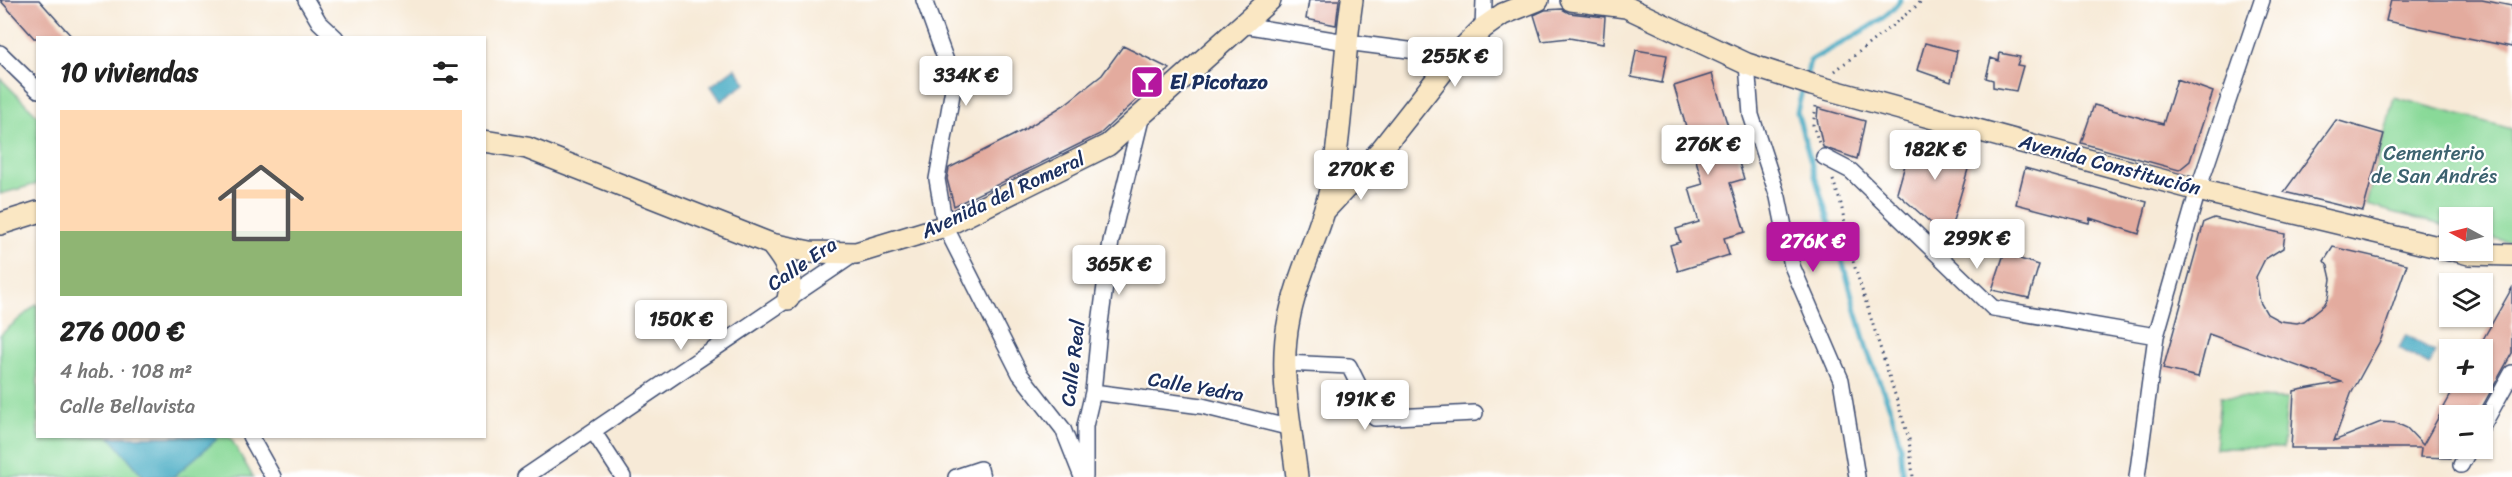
<!DOCTYPE html>
<html lang="es">
<head>
<meta charset="utf-8">
<style>
  :root { --surface:#fff; --page:#f2f2f2; --text:#222; --muted:#767676; --accent:#b5179e }
  body { margin:0; font-family:Sriracha,sans-serif; background:var(--page); color:var(--text); height:100vh; display:flex; flex-direction:column; font-size:22px; white-space:nowrap }
  * { box-sizing:border-box; margin:0 }
  p { font-size:20px; color:var(--muted) }
  .icon { flex:none; width:33px; height:33px; fill:none; stroke:currentColor; stroke-width:2; stroke-linecap:round; stroke-linejoin:round }
  .map { position:relative; flex:1; overflow:hidden }
  .sheet { position:absolute; left:36px; top:36px; width:450px; height:402px; display:flex; flex-direction:column; background:var(--surface); border-radius:0px; box-shadow:0 2px 4px #0004 }
  .sheet>* { flex:none }
  .needle { width:39px; rotate:277deg }
  .tools { position:absolute; left:2439px; top:207px; display:grid; gap:12px }
  .tools a { display:grid; place-items:center; width:54px; height:54px; border-radius:0px; background:var(--surface); box-shadow:0 2px 4px #0004; font-size:30px }
  .price { position:absolute; translate:-50% -51px; padding:0 14px; border-radius:6px; background:#fff; color:#222; font-size:20px; line-height:39px; filter:drop-shadow(0 2px 3px #0008) }
  .price::after { content:''; position:absolute; left:50%; top:36px; width:18px; height:14px; margin-left:-9px; background:inherit; clip-path:polygon(0 0,100% 0,50% 100%) }
  .price.current { background:var(--accent); color:#fff }
  ul { padding:0; list-style:none }
  li { display:grid; align-content:center; gap:12px; height:318px; padding:0 24px }
  li span { display:grid; place-items:center; height:186px; border-radius:0px; color:#555 }
  li>.icon { margin-inline-start:auto }
  span .icon { width:108px; height:108px; fill:#fffc; stroke-width:1 }
  li b { font-size:26px }
  h2 { display:flex; justify-content:space-between; align-items:center; height:72px; padding:0 24px; font-size:26px }
  .map>svg:first-child { display:block }
  .green { fill:#89d998; stroke:#52847b; stroke-width:1.5 }
  .water { fill:#41a8c1; stroke:#2e6c90; stroke-width:1.5 }
  .lines { fill:none; stroke-linecap:round; stroke-linejoin:round }
  .stream { stroke:#41a8c1; stroke-width:5 }
  .building { fill:#e3ab9e }
  .street-casing { stroke:#3c4b70; stroke-width:18 }
  .secondary-casing { stroke:#3c4b70; stroke-width:24 }
  .path { stroke:#3c4b70; stroke-width:3; stroke-dasharray:1.5 4.5; stroke-linecap:butt }
  .street { stroke:#fff; stroke-width:15 }
  .secondary { stroke:#fae7c3; stroke-width:21 }
  .labels { text-anchor:middle; dominant-baseline:central; stroke-width:4.5; stroke-linejoin:round; paint-order:stroke }
  .poi-label { font-size:20px; font-weight:bold; fill:#1b2f5e; stroke:#fff; text-anchor:start }
  .park-label { font-size:20px; fill:#3c626f; stroke:#fff }
  .street-label { font-size:20px; fill:#1b2f5e; stroke:#fff }
</style>
</head>
<body>
<div class="map">
<svg width="2512" height="477" viewBox="0 0 2512 477">
  <rect width="100%" height="100%" fill="#fff"/>
  <filter id="ink" filterUnits="userSpaceOnUse"><feTurbulence type="fractalNoise" baseFrequency=".0167" numOctaves="2"/><feDisplacementMap in="SourceGraphic" scale="12" xChannelSelector="R" yChannelSelector="G"/><feConvolveMatrix kernelMatrix="1 2 1 2 8 2 1 2 1" color-interpolation-filters="sRGB"/></filter>
  <filter id="wash" filterUnits="userSpaceOnUse"><feTurbulence type="fractalNoise" baseFrequency=".008" numOctaves="4" result="noise"/><feDisplacementMap in="SourceGraphic" scale="24" xChannelSelector="R" yChannelSelector="G"/><feGaussianBlur stdDeviation="1.35" result="paint"/><feColorMatrix in="noise" values="0 0 0 0 0 0 0 0 0 0 0 0 0 0 0 0 0 1.4 0 .05"/><feComposite in="paint" operator="in"/></filter>
  <g filter="url(#wash)">
    <rect width="100%" height="100%" fill="#f7ead7"/>
    <path class="green" d="M0,78L38,116L37,184L0,194Z
      M2394,97L2512,129V243L2483,235L2482,218H2450L2449,227L2366,205Z
      M37,304L38,436L230,437L253,477H0V335Z
      M2220,397L2287,399L2283,448H2215Z"/>
    <path class="water" d="M735,68L746,83L721,101L711,86Z
      M2406,335L2435,352L2429,365L2399,348Z
      M215,436L217,439L173,477H144L110,437Z"/>
    <g class="lines">
      <path class="stream" d="M1806,78L1810,61C1832,47 1889,21 1900,0
        M1803,87L1797,112L1817,183L1843,263L1867,350L1891,410L1900,444L1903,477"/>
    </g>
    <g id="blocks">
      <path class="building" d="M0,0H39L73,38H34Z
        M1309,0H1339L1336,25L1306,19Z
        M2391,0H2482L2512,6V47L2386,21Z
        M1562,9L1569,13L1605,17L1603,44L1569,38L1542,41L1534,15L1545,10Z
        M1925,43L1957,51L1951,82L1917,70Z
        M1123,46L1170,69L1100,134L954,206L947,179L949,168L1022,131L1064,105L1102,75Z
        M1636,50L1667,55L1662,83L1631,77Z
        M2000,53L2020,57L2017,65L2023,66L2016,91L1993,87V80L1986,78L1991,58L1999,61Z
        M1712,74L1744,179L1730,183L1745,232L1724,238L1729,255L1678,271L1670,245L1680,242L1676,229L1699,222L1689,188L1703,184L1674,86Z
        M2177,79L2213,92L2190,161L2179,170L2081,143L2094,105L2163,124Z
        M1818,108L1865,121L1857,159L1823,147L1817,119Z
        M2336,120L2384,134L2363,211L2284,192Z
        M1913,137L1973,152L1948,238L1897,193Z
        M2025,168L2147,202L2139,234L2090,218L2089,223L2016,204Z
        M2214,218L2285,234L2283,248L2265,259L2256,277L2260,302L2267,314L2280,321L2297,323L2304,321L2324,305L2328,298L2331,279L2328,266L2324,261L2333,247L2407,264L2381,339L2351,394L2334,441L2381,422L2396,423L2407,428L2423,445L2458,382H2482V350H2477L2512,288V353L2477,416H2450V458L2420,457L2421,448H2291L2294,391L2342,382L2209,334L2198,377L2163,369L2204,222Z
        M2004,254L2039,265L2029,298L1992,290Z"/>
    </g>
  </g>
  <g filter="url(#ink)">
    <use href="#blocks" fill-opacity="0" stroke="#3c4b70" stroke-width="1.5"/>
    <g class="lines">
      <defs>
        <path id="street" d="M306,0L319,22L336,38
          M924,0L954,83L937,179L945,226L1020,374L1063,429L1082,477
          M1243,25L1346,42L1455,56
          M1483,28L1484,0
          M0,53L38,90
          M1747,64L1751,115L1778,197L1792,266L1841,380L1857,477
          M1824,157L1851,171L1993,308L2156,336
          M1284,363L1349,366L1375,418L1475,413
          M1093,392L1202,406L1291,428
          M2482,427L2512,373
          M593,431L623,477
          M250,436L273,477
          M2461,465L2470,448
          M525,477L856,253
          M956,477L980,469L982,477
          M1085,477V426L1093,392L1099,331L1111,241L1142,115
          M2137,477L2156,336L2198,190L2262,0"/>
        <path id="secondary" d="M1571,0L1626,7L1747,64L1812,85L2198,190L2450,250
          M484,141L527,148L771,244L810,252L856,253L945,226L1108,145L1270,0
          M1326,209L1381,150L1455,56L1483,28L1503,14L1538,0
          M0,224L38,212
          M771,244C786,263 794,274 788,299
          M2454,250L2469,254L2512,255
          M1297,477C1291,425 1278,371 1289,319C1298,271 1323,228 1332,181C1343,121 1343,60 1352,0"/>
      </defs>
      <use href="#street" class="street-casing"/>
      <use href="#secondary" class="secondary-casing"/>
      <path class="path" d="M1835,71L1919,4L1921,0
        M1816,106L1813,125L1819,143
        M1833,180L1841,204L1851,255L1909,439L1913,477"/>
      <use href="#street" class="street"/>
      <use href="#secondary" class="secondary"/>
    </g>
  </g>
  <defs>
    <symbol id="bar-square" viewBox="-11 -11 22 22"><rect x="-9" y="-9" width="18" height="18" rx="4" fill="#b5179e" stroke="#fff"/><path d="M-6-5H6L.8 .8V4.5H3.5V6h-7V4.5H-.8V.8Z" fill="#fff"/></symbol>
  </defs>
  <g fill-rule="evenodd">
    <use href="#bar-square" x="1128" y="63" width="38" height="38"/>
  </g>
  <g class="labels">
    <g class="poi-label">
      <text x="1170" y="82">El Picotazo</text>
    </g>
    <g class="park-label">
      <text x="2434" y="153">Cementerio<tspan x="2434" dy="23">de San Andrés</tspan></text>
    </g>
    <g class="street-label">
      <text transform="translate(2110 165) rotate(15)">Avenida Constitución</text>
      <text transform="translate(1003 195) rotate(-25)">Avenida del Romeral</text>
      <text transform="translate(802 264) rotate(-34)">Calle Era</text>
      <text transform="translate(1073 363) rotate(-83)">Calle Real</text>
      <text transform="translate(1196 387) rotate(10)">Calle Yedra</text>
    </g>
  </g>
</svg>
<div class="tools">
<a><svg class="needle" viewBox="-14 -14 28 28"><path d="M0-13l5 13h-10z" fill="#e53935"/><path d="M0 13l5-13h-10z" fill="#767676"/></svg></a>
<a><svg class="icon" aria-label="layers" viewBox="0 0 24 24"><path d="M12 4l9 5-9 5-9-5zM3 14l9 5 9-5"/></svg></a>
<a>+</a>
<a>−</a>
</div>
<b class="price" style="left:1455px;top:88px">255K €</b>
<b class="price" style="left:966px;top:107px">334K €</b>
<b class="price" style="left:1708px;top:176px">276K €</b>
<b class="price" style="left:1935px;top:181px">182K €</b>
<b class="price" style="left:1361px;top:201px">270K €</b>
<b class="price" style="left:1977px;top:270px">299K €</b>
<b class="price current" style="left:1813px;top:273px">276K €</b>
<b class="price" style="left:1119px;top:296px">365K €</b>
<b class="price" style="left:681px;top:351px">150K €</b>
<b class="price" style="left:1365px;top:431px">191K €</b>
<section class="sheet">
<h2>10 viviendas<svg class="icon" aria-label="filters" viewBox="0 0 24 24"><path d="M4 7h16M4 17h16"/><circle cx="9" cy="7" r="2"/><circle cx="15" cy="17" r="2"/></svg></h2>
<ul>
<li><span style="background:linear-gradient(#ffd9b3 65%,#8fb573 0)"><svg class="icon" aria-label="home" viewBox="0 0 24 24"><path d="M3 11l9-7 9 7M6 9v11h12V9"/></svg></span><div><b>276 000 €</b><p>4 hab. · 108 m²</p><p>Calle Bellavista</p></div></li>
</ul>
</section>
</div>
</body>
</html>
